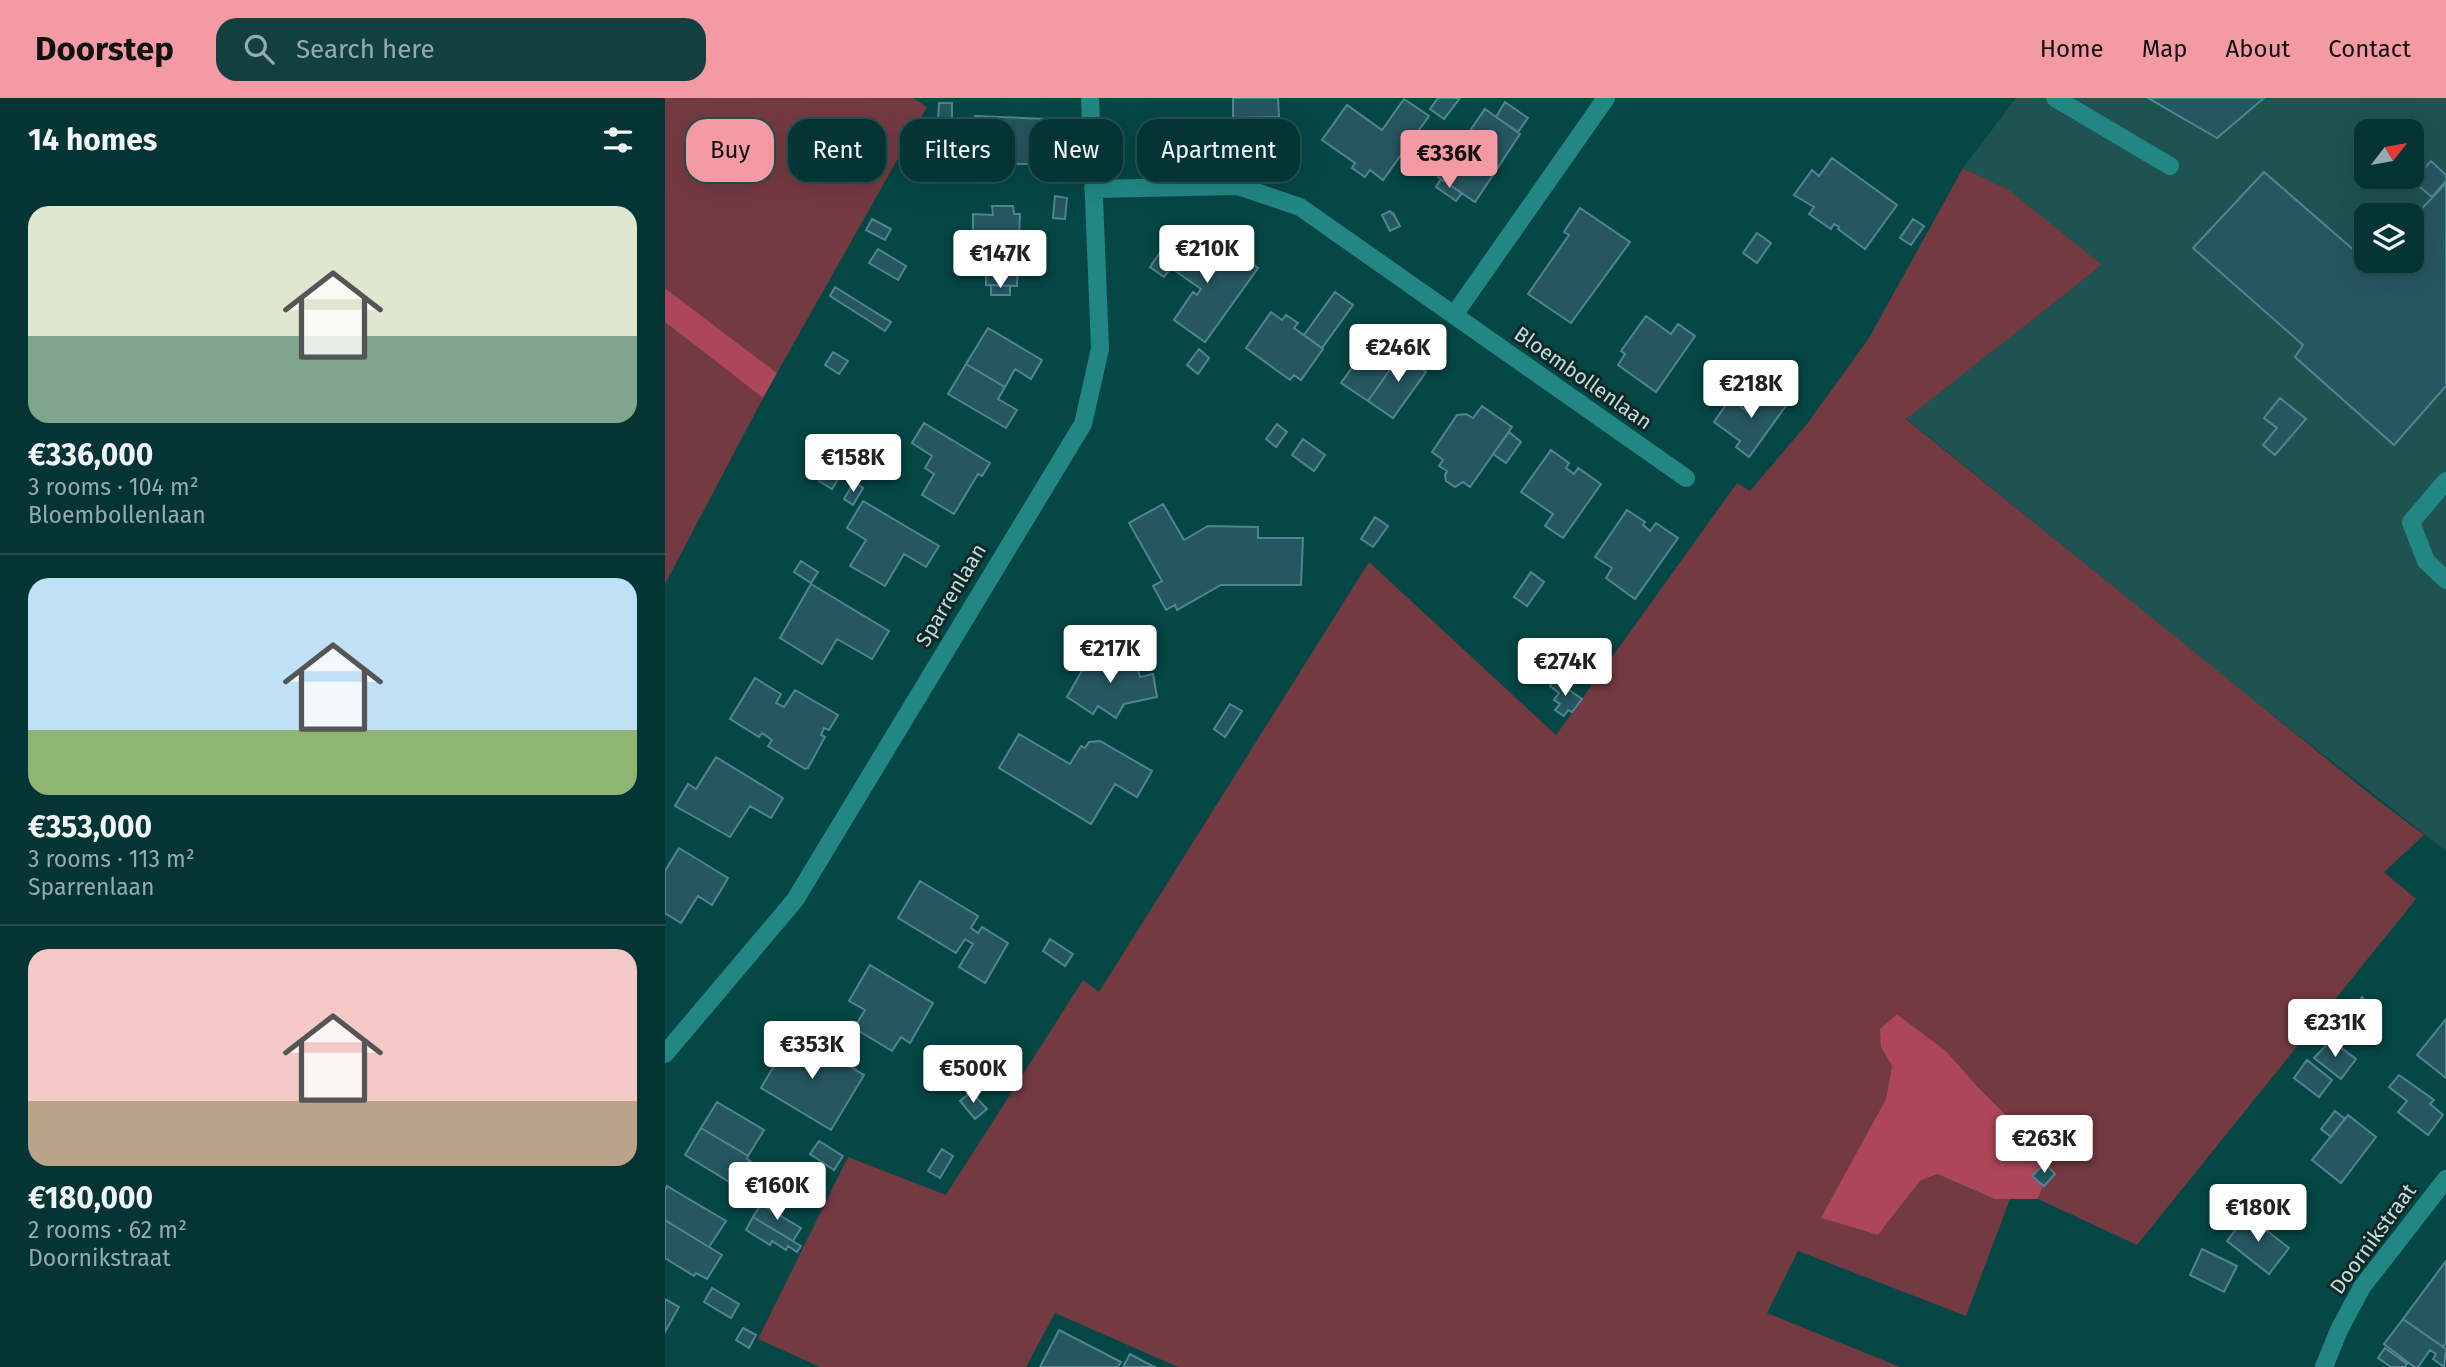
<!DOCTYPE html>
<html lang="en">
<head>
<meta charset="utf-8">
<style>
  :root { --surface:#043534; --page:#124040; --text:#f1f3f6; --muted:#97abac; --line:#25504f; --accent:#f49aa5 }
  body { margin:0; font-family:"Fira Sans",sans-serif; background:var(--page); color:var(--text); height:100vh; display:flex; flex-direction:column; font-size:26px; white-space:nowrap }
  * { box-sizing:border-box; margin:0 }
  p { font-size:23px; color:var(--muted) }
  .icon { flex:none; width:38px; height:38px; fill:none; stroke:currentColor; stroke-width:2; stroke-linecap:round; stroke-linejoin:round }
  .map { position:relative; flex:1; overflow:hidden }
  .drawer { display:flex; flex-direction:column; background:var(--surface); width:665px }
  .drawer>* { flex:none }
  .top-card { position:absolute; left:21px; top:21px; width:665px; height:63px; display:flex; gap:14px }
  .needle { width:46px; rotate:59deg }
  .fabs { position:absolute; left:1689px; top:21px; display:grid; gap:14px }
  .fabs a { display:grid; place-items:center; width:70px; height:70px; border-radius:14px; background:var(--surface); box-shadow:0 7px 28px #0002,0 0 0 2px var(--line); font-size:35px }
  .price { position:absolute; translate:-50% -60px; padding:0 16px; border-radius:7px; background:#fff; color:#222; font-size:23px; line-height:46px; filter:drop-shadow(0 2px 4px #0008) }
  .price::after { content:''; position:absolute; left:50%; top:42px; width:21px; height:16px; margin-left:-10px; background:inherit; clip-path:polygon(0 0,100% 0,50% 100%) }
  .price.selected { background:var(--accent); color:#111 }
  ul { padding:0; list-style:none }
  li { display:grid; align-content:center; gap:14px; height:371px; padding:0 28px }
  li+li { border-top:2px solid var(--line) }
  li span { display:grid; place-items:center; height:217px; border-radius:21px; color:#555 }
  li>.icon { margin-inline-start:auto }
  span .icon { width:126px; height:126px; fill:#fffc; stroke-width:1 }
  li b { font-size:30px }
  h2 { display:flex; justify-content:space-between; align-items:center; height:84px; padding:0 28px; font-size:30px }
  .tag { padding:0 24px; border-radius:21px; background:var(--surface); box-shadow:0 7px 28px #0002,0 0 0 2px var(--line); font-size:24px; line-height:63px }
  .tag.selected { background:var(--accent); color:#111 }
  header { display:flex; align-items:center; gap:42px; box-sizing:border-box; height:98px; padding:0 35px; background:var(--accent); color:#111 }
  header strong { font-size:33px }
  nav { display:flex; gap:38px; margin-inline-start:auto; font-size:24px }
  .search { width:490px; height:63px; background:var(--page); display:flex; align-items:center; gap:18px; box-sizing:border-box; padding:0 24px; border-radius:21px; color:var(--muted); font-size:26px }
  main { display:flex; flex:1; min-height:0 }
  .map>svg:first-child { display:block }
  .built { fill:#1e5352; fill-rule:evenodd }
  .green { fill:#743a42 }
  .forest { fill:#ad4658 }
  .building { fill:#265660; stroke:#4f8590; stroke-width:2 }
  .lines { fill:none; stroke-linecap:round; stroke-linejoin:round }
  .minor { stroke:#228784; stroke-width:18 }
  .labels { text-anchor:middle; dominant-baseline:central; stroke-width:6; stroke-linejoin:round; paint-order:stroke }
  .street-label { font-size:21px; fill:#c1dddb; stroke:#112828 }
</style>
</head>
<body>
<header>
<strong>Doorstep</strong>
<div class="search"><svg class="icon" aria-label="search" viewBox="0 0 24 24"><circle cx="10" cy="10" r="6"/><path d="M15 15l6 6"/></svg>Search here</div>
<nav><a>Home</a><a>Map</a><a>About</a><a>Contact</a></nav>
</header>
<main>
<section class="drawer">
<h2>14 homes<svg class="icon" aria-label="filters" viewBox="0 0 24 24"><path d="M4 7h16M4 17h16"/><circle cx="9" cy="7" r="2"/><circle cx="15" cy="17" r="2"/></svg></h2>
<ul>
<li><span style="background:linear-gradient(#dfe7d0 60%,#7fa58c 0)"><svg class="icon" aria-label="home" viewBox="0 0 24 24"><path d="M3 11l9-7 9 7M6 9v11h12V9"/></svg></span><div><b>€336,000</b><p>3 rooms · 104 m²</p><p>Bloembollenlaan</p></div></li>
<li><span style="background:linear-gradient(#bfe0f5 70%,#8fb573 0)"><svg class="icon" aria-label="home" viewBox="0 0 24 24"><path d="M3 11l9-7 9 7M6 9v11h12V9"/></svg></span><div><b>€353,000</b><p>3 rooms · 113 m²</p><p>Sparrenlaan</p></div></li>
<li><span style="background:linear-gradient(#f6c9c9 70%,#b9a48a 0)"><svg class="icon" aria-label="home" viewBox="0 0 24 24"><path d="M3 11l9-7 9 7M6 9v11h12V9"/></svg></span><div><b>€180,000</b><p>2 rooms · 62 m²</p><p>Doornikstraat</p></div></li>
</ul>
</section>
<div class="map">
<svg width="1781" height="1269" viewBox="0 0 1781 1269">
  <rect width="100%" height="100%" fill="#054745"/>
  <path class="built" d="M1351,0H1781V753L1563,582L1241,320L1436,168L1344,92L1298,70ZM1701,33H1746V79H1701ZM1701,117H1746V163H1701Z"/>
  <path class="green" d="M0,0H248L262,9L112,275L0,190Z
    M1298,70L1344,92L1437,167L1241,321L1710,700L1759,737L1719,774L1751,801L1472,1147L1373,1101L1388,1059L1360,1036L1312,988L1281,953L1232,916L1216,931V949L1227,968L1221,1001L1157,1120L1213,1137L1255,1083L1272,1076L1328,1101H1345L1301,1218L1133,1153L1102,1215L1235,1269H513L390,1215L361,1269H155L93,1241L183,1059L281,1097L418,882L434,894L704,464L891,637L1072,385L1085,393L1142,326L1204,240Z
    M0,224L98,300L0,486Z"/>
  <path class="forest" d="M0,190L112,275L98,300L0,224Z
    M1232,916L1281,953L1312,988L1360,1036L1388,1059L1373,1101H1329L1272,1076L1255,1083L1213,1137L1156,1120L1221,1001L1227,968L1216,949L1215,931Z"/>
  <path class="building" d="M568,0H613L614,19L568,20Z
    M773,0H795L779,21L765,11Z
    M1483,0H1599L1552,40Z
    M739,1L764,18L718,82L705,72L700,79L687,70L690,65L657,42L682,7L717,32Z
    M840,4L863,20L853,34L831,19Z
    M274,5H287V22H273Z
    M820,11L855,36L810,104L773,79Z
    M310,18L382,21V66H318V33H310Z
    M1167,60L1232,107L1200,151L1173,131L1174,129L1169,126L1166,131L1144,116L1149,109L1129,97L1147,72L1154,78Z
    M1766,63L1781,77V83L1767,99L1748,83Z
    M1599,74L1706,167L1709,163H1746V122L1781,85V288L1729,347L1630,259L1638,247L1528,150Z
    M776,81L797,95L791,103L771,89Z
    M390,98L402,100L400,121L388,120Z
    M327,108H348L349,116H355L352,188L321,187V167L307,166L304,154L305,142L308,138V116L328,117Z
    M915,110L965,144L906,225L863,196L904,137L899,134Z
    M725,113L727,116L728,115L735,128L725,133L717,117Z
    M207,121L226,131L220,142L201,132Z
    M1248,121L1259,128L1246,147L1235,140Z
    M1092,135L1106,145L1092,165L1078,155Z
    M525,141L556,164L566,151L593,170L540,244L509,222L528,194L532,197L536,191L506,170L499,179L485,169L496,153L510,162Z
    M213,151L241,168L233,182L204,165Z
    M326,187L345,188V197H326Z
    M170,189L226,224L220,233L165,198Z
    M670,194L688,207L657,250L639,237Z
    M606,214L617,222L621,217L633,225L629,230L658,251L636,282L629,277L625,282L581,250Z
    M981,218L1006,236L1013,226L1030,238L991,294L953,267L960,256L956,253Z
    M323,230L377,262L366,281L350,271L340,289L301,266Z
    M710,238L722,247L727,240L741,249L703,303L676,285Z
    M741,249L754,258L748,265L761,274L728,320L703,303Z
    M534,251L544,260L533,276L522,267Z
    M168,254L183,263L174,276L160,267Z
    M301,266L340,289L333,301L352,312L341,330L283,296Z
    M1101,289L1123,305L1084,359L1071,349L1075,343L1049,324L1065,301L1083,314Z
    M1615,300L1641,321L1610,357L1598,347L1612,330L1599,320Z
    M817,308L847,329L805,389L798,384L790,389L781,383L780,377L782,373L774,368L778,362L767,354L792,317L801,316L808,320Z
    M259,325L325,365L317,378L313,376L289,416L257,397L269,376L260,370L267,358L247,345Z
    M612,326L622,334L611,349L601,341Z
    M844,334L856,344L841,365L828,356Z
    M638,341L660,357L649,373L627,357Z
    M886,352L904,365L901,370L909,376L913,370L936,386L898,440L880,428L888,416L856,394Z
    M162,369L176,376L167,391L154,383Z
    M189,384L198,390L188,407L179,401Z
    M198,403L274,448L261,469L239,456L220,488L185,468L201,442L182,430Z
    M498,406L519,442L543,428L593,429V440H638L636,487H556L512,512L510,507L501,512L488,488L497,483L464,425Z
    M962,412L980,424L978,427L985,433L991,425L1013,440L970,501L941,480L947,470L930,459Z
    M710,419L723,428L708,449L696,441Z
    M136,463L153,474L146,485L129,474Z
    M866,474L879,484L862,508L849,499Z
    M146,486L224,533L207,561L172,541L157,566L115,540Z
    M426,551L457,570L472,567L475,579L488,576L492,599L459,606L451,620L433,608L428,616L402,599L418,571L416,566Z
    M90,580L116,596L111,605L119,609L130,592L173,617L164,632L159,630L156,637L160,639L143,670L140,671L103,648L107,642L97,635L94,639L65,621Z
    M889,581L917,601L907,614L903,612L899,618L890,612L895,606L889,602L894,595L885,588Z
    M565,606L577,613L560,639L549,631Z
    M354,636L405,666L416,648L420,650L424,644L435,643L487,673L472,699L450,686L426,726L334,670Z
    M51,659L118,700L106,720L85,708L65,739L10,708L23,686L31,691Z
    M14,750L63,780L47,807L33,798L16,825L0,815V773Z
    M255,783L313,818L306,830L313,835L317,829L343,845L320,885L294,869L308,846L300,841L291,855L233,820Z
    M385,841L408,856L400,868L378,853Z
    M205,867L268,905L245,945L236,939L227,953L189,930L200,912L184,903Z
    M1697,899L1705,906L1690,924L1682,917Z
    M1781,921V980L1752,957Z
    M129,934L199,977L166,1032L96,990Z
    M1666,942L1691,961L1676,981L1649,960Z
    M1642,962L1667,982L1654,999L1629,980Z
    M1734,977L1769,1002L1765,1006L1778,1017L1763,1037L1733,1014L1742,1003L1724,989Z
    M306,994L322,1011L310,1021L295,1003Z
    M52,1004L99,1032L83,1058L36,1030Z
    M1670,1013L1680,1021L1666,1039L1656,1031Z
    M1683,1017L1711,1039L1676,1085L1647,1062Z
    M36,1030L83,1058L82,1061L90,1066L76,1091L20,1057Z
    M154,1043L178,1058L169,1072L145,1056Z
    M277,1051L288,1058L275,1080L263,1073Z
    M1380,1065L1390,1076L1379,1088L1367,1078Z
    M2,1088L61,1123L44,1149L0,1122V1092Z
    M96,1106L136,1130L128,1143L88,1119Z
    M1582,1117L1624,1150L1604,1176L1562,1143Z
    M88,1119L136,1148L132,1154L123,1148L121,1152L107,1143L105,1147L81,1132Z
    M0,1122L57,1157L42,1181L31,1175L29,1178L0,1160Z
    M1537,1151L1572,1168L1559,1194L1525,1177Z
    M1781,1163V1245L1778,1249L1738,1221Z
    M47,1190L74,1206L66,1220L39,1204Z
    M0,1201L14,1209L0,1234Z
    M1738,1221L1781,1251L1779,1269L1768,1261L1771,1256L1765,1252L1753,1269H1749L1719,1246Z
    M78,1230L91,1237L84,1250L71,1242Z
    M394,1232L456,1264L453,1269H375Z
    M1720,1250L1742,1266L1740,1269H1726L1713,1260Z
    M465,1256L487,1268L491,1269H458Z"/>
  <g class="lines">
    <path class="minor" d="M1390,0L1505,68
      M428,91L573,88L635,109L1021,380
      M789,217L941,0
      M1781,383L1746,424L1761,463L1781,482
      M0,956L130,802L418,326L435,251L425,0
      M1659,1269L1674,1232L1697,1189L1781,1081"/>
  </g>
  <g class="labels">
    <g class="street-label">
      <text transform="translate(918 280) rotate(35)">Bloembollenlaan</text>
      <text transform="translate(286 497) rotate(-59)">Sparrenlaan</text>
      <text transform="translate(1708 1141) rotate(-54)">Doornikstraat</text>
    </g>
  </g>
</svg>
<div class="fabs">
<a><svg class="needle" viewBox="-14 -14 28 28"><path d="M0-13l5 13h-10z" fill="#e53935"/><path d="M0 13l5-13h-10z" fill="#97abac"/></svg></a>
<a><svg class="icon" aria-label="layers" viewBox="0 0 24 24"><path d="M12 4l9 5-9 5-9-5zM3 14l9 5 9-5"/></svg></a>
</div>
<b class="price selected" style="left:784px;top:92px">€336K</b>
<b class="price" style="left:542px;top:187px">€210K</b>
<b class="price" style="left:335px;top:192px">€147K</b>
<b class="price" style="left:733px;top:286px">€246K</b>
<b class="price" style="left:1086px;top:322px">€218K</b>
<b class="price" style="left:188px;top:396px">€158K</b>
<b class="price" style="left:445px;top:587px">€217K</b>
<b class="price" style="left:900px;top:600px">€274K</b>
<b class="price" style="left:1670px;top:961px">€231K</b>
<b class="price" style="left:147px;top:983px">€353K</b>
<b class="price" style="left:308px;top:1007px">€500K</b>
<b class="price" style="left:1379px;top:1077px">€263K</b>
<b class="price" style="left:112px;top:1124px">€160K</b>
<b class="price" style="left:1593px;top:1146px">€180K</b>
<div class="top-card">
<a class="tag selected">Buy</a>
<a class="tag">Rent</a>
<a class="tag">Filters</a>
<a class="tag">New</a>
<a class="tag">Apartment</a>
</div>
</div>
</main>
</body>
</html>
